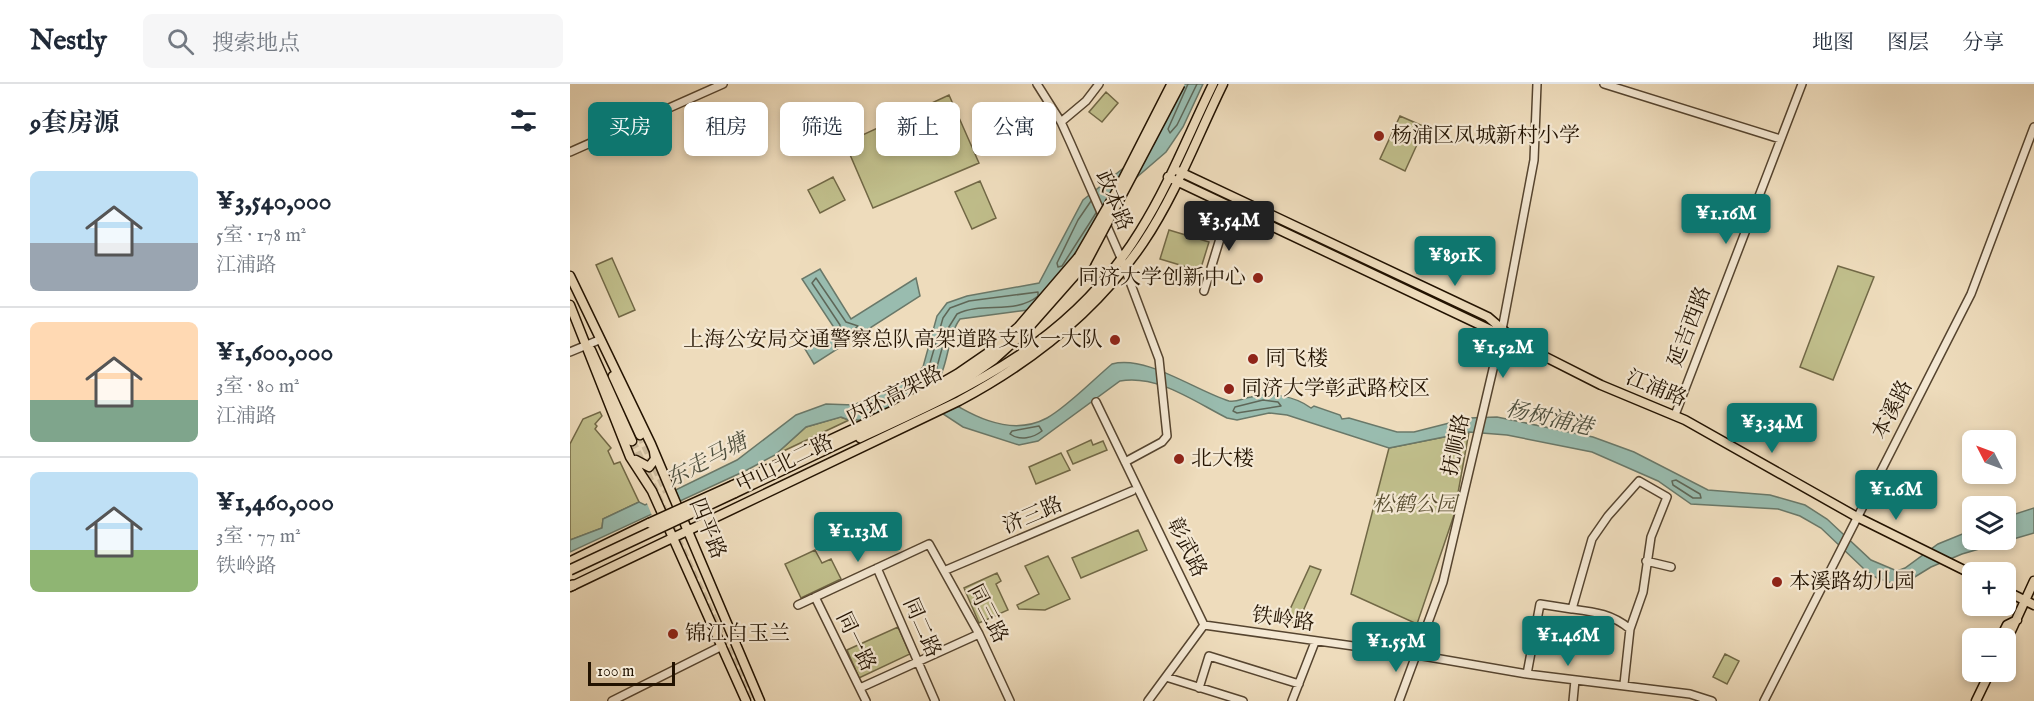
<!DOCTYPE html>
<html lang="zh">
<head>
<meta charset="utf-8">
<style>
  :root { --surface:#fff; --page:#f6f6f7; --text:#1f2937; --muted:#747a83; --line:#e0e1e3; --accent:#0f766e }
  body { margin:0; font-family:"IM FELL English","Noto Serif SC",serif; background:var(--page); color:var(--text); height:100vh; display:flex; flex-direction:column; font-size:22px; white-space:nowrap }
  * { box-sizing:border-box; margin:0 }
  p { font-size:20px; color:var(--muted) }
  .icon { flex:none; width:33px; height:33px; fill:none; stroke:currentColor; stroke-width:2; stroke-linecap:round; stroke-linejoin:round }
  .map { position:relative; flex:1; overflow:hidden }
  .sheet { display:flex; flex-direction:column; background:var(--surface); width:570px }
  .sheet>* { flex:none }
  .top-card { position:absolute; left:18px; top:18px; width:570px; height:54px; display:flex; gap:12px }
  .needle { width:39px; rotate:312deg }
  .tools { position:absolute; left:1392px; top:346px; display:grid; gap:12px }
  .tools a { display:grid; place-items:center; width:54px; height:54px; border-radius:9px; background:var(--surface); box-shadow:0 3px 9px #0003; font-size:30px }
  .scale { position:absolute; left:18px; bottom:15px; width:87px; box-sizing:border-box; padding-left:6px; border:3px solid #221200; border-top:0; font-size:16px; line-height:21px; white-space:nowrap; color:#221200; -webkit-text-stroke:4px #f4e8d3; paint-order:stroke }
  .price { position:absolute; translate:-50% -51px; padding:0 14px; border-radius:6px; background:var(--accent); color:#fff; font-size:20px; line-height:39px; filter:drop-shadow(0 2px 3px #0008) }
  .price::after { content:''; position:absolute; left:50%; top:36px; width:18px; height:14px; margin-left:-9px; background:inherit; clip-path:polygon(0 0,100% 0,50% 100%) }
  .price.on { background:#222; color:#fff }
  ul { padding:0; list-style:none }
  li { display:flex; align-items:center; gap:18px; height:150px; padding:0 30px }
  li+li { border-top:2px solid var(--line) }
  li span { display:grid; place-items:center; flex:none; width:168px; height:120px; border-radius:9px; color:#555 }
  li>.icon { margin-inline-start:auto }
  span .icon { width:72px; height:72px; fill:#fffc; stroke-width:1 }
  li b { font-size:26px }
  h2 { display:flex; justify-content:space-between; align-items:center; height:72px; padding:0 30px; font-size:26px }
  .pill { padding:0 21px; border-radius:9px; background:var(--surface); box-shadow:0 3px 9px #0003; font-size:21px; line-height:54px }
  .pill.on { background:var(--accent); color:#fff }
  header { display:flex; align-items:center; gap:36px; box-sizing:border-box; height:84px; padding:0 30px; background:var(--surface); border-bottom:2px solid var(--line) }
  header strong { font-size:28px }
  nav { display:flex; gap:33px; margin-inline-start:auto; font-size:21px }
  .search { width:420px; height:54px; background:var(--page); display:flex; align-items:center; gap:15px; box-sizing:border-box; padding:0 21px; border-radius:9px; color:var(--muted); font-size:22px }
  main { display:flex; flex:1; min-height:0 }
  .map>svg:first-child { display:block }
  .green { fill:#c0be8b; stroke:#716846; stroke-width:1.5 }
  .water { fill:#99bcaf; stroke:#697869; stroke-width:1.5 }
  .pier { fill:#eedcbc }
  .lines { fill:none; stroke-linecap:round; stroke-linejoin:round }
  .shore { stroke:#5e6758; stroke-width:1.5 }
  .major-tunnel { stroke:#cfbea0; stroke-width:8; stroke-dasharray:8 4; stroke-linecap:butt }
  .minor-casing { stroke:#55442f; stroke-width:10 }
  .major-casing { stroke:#221200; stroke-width:11 }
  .highway-casing { stroke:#221200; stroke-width:12 }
  .minor { stroke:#f4e8d3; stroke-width:7 }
  .major { stroke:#eedcbc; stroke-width:8 }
  .highway { stroke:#eedcbc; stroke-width:9 }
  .highway-bridge-casing { stroke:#221200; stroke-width:12; stroke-linecap:butt }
  .highway-bridge { stroke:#eedcbc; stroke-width:9 }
  .poi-dot { fill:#8f2418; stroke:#f4e8d3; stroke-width:2 }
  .labels { text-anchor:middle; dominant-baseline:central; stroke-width:4.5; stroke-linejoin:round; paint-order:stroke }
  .poi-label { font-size:21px; fill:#221200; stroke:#f4e8d3; text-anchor:start }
  .street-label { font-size:21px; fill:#221200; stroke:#f4e8d3 }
  .park-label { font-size:21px; font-style:italic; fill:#594e31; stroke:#f4e8d3 }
  .water-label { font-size:22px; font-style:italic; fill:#4c4e3d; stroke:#f4e8d3 }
</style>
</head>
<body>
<header>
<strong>Nestly</strong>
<div class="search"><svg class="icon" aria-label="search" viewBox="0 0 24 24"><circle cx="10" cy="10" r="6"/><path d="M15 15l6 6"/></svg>搜索地点</div>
<nav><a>地图</a><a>图层</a><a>分享</a></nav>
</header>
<main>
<section class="sheet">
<h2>9套房源<svg class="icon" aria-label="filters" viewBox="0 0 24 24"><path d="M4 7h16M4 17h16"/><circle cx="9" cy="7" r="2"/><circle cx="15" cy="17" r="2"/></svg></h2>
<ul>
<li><span style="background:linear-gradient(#bfe0f5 60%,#9aa5b1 0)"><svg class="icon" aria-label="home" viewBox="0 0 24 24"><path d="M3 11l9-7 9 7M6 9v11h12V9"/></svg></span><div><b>¥3,540,000</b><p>5室 · 178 m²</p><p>江浦路</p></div></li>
<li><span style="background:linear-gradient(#ffd9b3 65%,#7fa58c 0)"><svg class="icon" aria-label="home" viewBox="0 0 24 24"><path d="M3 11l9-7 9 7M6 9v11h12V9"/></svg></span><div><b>¥1,600,000</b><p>3室 · 80 m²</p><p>江浦路</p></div></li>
<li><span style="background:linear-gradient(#bfe0f5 65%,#8fb573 0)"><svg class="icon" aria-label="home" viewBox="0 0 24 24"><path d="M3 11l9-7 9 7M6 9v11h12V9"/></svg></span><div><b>¥1,460,000</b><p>3室 · 77 m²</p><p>铁岭路</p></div></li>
</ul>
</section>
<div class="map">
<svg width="1464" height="617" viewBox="0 0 1464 617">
  <rect width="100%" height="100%" fill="#eedcbc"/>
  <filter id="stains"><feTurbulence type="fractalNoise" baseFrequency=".00333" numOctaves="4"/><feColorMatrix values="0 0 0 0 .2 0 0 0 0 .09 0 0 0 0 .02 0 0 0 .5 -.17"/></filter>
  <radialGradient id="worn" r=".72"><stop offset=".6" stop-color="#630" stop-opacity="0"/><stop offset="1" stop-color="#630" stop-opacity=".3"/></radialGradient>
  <path class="green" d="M536,8L548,19L532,38L519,28Z
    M379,11L409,79L303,124L275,59Z
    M830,32L855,43L835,87L810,75Z
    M263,93L275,116L250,129L238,106Z
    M410,97L426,134L402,145L385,108Z
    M599,146L639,158L630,187L590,175Z
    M42,174L65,226L49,233L26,181Z
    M1268,182L1304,193L1263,296L1230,283Z
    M30,328L32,332L25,340L27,342L25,345L41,364L38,367L44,380L50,378L69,418L33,435L32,444L0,456V360L13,335Z
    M270,333L279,336L205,371L236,343Z
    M899,348L884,431L847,540L781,510L819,364Z
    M521,356L523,361L533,357L537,366L503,380L497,367Z
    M491,369L500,386L466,400L459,383Z
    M568,446L577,466L511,494L502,474Z
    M245,466L252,479L261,475L271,495L231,514L215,480Z
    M478,472L500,515L475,526L449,525L447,521L469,510L455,482Z
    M740,482L751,486L727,541L716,534Z
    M427,489L431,497L426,500L438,526L409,539L394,504Z
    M328,543L340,570L289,594L277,566Z
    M1155,570L1169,577L1157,600L1143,593Z"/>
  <path class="water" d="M613,0H633L613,43L596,68L552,106L509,168L458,226L390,235C375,255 380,290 360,305C393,326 436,356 477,334C497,323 524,295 542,280C577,271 624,306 659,317C666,319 673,314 681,313C701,308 725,312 741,324L744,322L770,331L772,335L779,334L827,348H844L899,334L927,333L1023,353L1064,368L1138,406L1200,411L1235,421L1257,435L1301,476L1327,487L1335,484L1368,460L1402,446V456H1436V433L1464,424V449L1392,470L1361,483L1335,499H1322L1307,494L1293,484L1251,444L1230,432L1208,425L1121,420L1088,397L1022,368L937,351L899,348L819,364L717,331L699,329L667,336L657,334C625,318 587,290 550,297L468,357L449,361L393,343L346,312L296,336H279L271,333L236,343L205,371L177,386L0,468V456L32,444L33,435L69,418L75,421L167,376L226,331L256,320L284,321L344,293L353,283L367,232L377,219L397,212L469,199L513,116L584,60Z
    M250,185L281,235L346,194L350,212L244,280L235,265L265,245L232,195Z"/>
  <path class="pier" d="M104,404L111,421L83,434L76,417Z"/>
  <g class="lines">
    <path class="shore" d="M618,0L598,45L600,49L607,41L627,0
      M521,117L508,136L487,179L488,183L492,182L526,129
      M246,194L276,238L288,242L273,254L269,252L270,241L242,199Z
      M347,307H341L339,303L358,286L373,234L380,224L399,217L468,208V212C445,231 412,217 387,230L377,246L364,294L355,302
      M693,316L708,318L711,322L667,329L663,327L665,323Z
      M469,342L472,347C463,354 450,357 440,350L442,347Z
      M1106,396L1130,410L1131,414H1123L1103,401L1102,397Z"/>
    <path class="major-tunnel" d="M70,351L97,408
      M62,357L181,617"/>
    <defs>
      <path id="minor" d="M467,0L491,38L501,60L551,174L589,275L597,352L592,358L555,378
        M1034,0L1210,55
        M491,38L516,17L529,0
        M0,68L153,0
        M634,207L660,122
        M0,268L29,256
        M526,318L634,541
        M1105,331L1232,0
        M1076,477L1101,483
        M307,484L365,617
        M376,486L562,407
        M245,513L296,617
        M228,521L359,460L409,550L440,617
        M1002,525C1025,528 1042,530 1060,545
        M634,541L847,571L957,590L1120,610L1142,617
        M957,590L970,520L1002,525L1022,455L1038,432L1069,397L1097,413L1081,453L1073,508L1060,545L1054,600
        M596,593L673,617
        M290,604L409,550
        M629,604L639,572L729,600
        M42,617L152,562
        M578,617L634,541
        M722,617L745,558
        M829,617L873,498L931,251L964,76L967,0
        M1003,617L1005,596
        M1194,617L1401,210L1464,43"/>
      <path id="major" d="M606,86L918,233L940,252
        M598,93L944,257L1031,301L1115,336L1287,433L1402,490
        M0,192L81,360L190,617
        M0,221L60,373L82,407L176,617
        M21,266L62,357
        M43,292L70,351
        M290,354C403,302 502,258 570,147C599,101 619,49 643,0
        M66,376L79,383L85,375L84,368
        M0,503L389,317C462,278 526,228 573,159C606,110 627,53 653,0
        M1436,507L1464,521
        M1430,555L1437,541L1447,536
        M1436,558L1464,497
        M1406,617L1420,588"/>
      <path id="highway" d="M162,402L327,325L388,290L420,268L449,243L509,173
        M164,409L359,316L394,296L424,275L456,246L516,178
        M0,478L80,439
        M0,502L3,501"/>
    </defs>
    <use href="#minor" class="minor-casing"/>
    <use href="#major" class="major-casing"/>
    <use href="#highway" class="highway-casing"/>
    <use href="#minor" class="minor"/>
    <use href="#major" class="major"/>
    <use href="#highway" class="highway"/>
    <defs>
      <path id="highway-bridge" d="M509,173L550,102L602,0
        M516,178L610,0
        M80,439L162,402
        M0,486L164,409"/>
    </defs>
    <use href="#highway-bridge" class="highway-bridge-casing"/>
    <use href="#highway-bridge" class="highway-bridge"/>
  </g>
  <g class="poi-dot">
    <circle cx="809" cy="52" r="6"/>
    <circle cx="688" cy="194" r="6"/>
    <circle cx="545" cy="256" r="6"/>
    <circle cx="683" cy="275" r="6"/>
    <circle cx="659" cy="305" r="6"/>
    <circle cx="609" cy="375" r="6"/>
    <circle cx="1207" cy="498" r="6"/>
    <circle cx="103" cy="550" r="6"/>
  </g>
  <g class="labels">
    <g class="poi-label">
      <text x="821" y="52">杨浦区凤城新村小学</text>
      <text x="676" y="194" text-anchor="end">同济大学创新中心</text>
      <text x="533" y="256" text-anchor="end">上海公安局交通警察总队高架道路支队一大队</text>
      <text x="695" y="275">同飞楼</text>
      <text x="671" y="305">同济大学彰武路校区</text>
      <text x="621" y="375">北大楼</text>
      <text x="1219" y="498">本溪路幼儿园</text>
      <text x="115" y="550">锦江白玉兰</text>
    </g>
    <g class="street-label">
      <text transform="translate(543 117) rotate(67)">政本路</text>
      <text transform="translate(1120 243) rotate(-69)">延吉西路</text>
      <text transform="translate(1086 305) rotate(22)">江浦路</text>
      <text transform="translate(325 312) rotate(-27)">内环高架路</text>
      <text transform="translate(1323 326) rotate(-63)">本溪路</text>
      <text transform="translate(887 361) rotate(-78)">抚顺路</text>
      <text transform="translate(215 380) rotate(-26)">中山北二路</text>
      <text transform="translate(463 432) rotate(-23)">济三路</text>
      <text transform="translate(137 445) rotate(68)">四平路</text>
      <text transform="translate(616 464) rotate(64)">彰武路</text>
      <text transform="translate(417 530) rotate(63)">同三路</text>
      <text transform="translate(713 536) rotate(8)">铁岭路</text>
      <text transform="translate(351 544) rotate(66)">同二路</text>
      <text transform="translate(285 558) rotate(64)">同一路</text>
    </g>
    <g class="park-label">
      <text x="845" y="421">松鹤公园</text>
    </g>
    <g class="water-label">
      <text transform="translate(979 335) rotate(13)">杨树浦港</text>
      <text transform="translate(137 377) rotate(-28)">东走马塘</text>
    </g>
  </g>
  <rect width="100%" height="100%" filter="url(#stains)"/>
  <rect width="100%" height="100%" fill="url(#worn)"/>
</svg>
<div class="tools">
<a><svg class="needle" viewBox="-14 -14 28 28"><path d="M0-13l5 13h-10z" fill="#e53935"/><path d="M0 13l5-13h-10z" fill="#747a83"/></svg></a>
<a><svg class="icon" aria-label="layers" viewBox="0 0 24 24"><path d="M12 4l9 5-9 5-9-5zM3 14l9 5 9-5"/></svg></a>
<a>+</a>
<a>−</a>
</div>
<div class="scale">100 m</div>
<b class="price" style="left:1156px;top:161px">¥1.16M</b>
<b class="price on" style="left:659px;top:168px">¥3.54M</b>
<b class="price" style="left:885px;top:203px">¥891K</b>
<b class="price" style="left:933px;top:295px">¥1.52M</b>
<b class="price" style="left:1202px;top:370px">¥3.34M</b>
<b class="price" style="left:1326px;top:437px">¥1.6M</b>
<b class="price" style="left:288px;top:479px">¥1.13M</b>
<b class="price" style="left:998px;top:583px">¥1.46M</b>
<b class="price" style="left:826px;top:589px">¥1.55M</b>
<div class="top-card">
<a class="pill on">买房</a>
<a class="pill">租房</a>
<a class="pill">筛选</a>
<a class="pill">新上</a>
<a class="pill">公寓</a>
</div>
</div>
</main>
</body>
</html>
